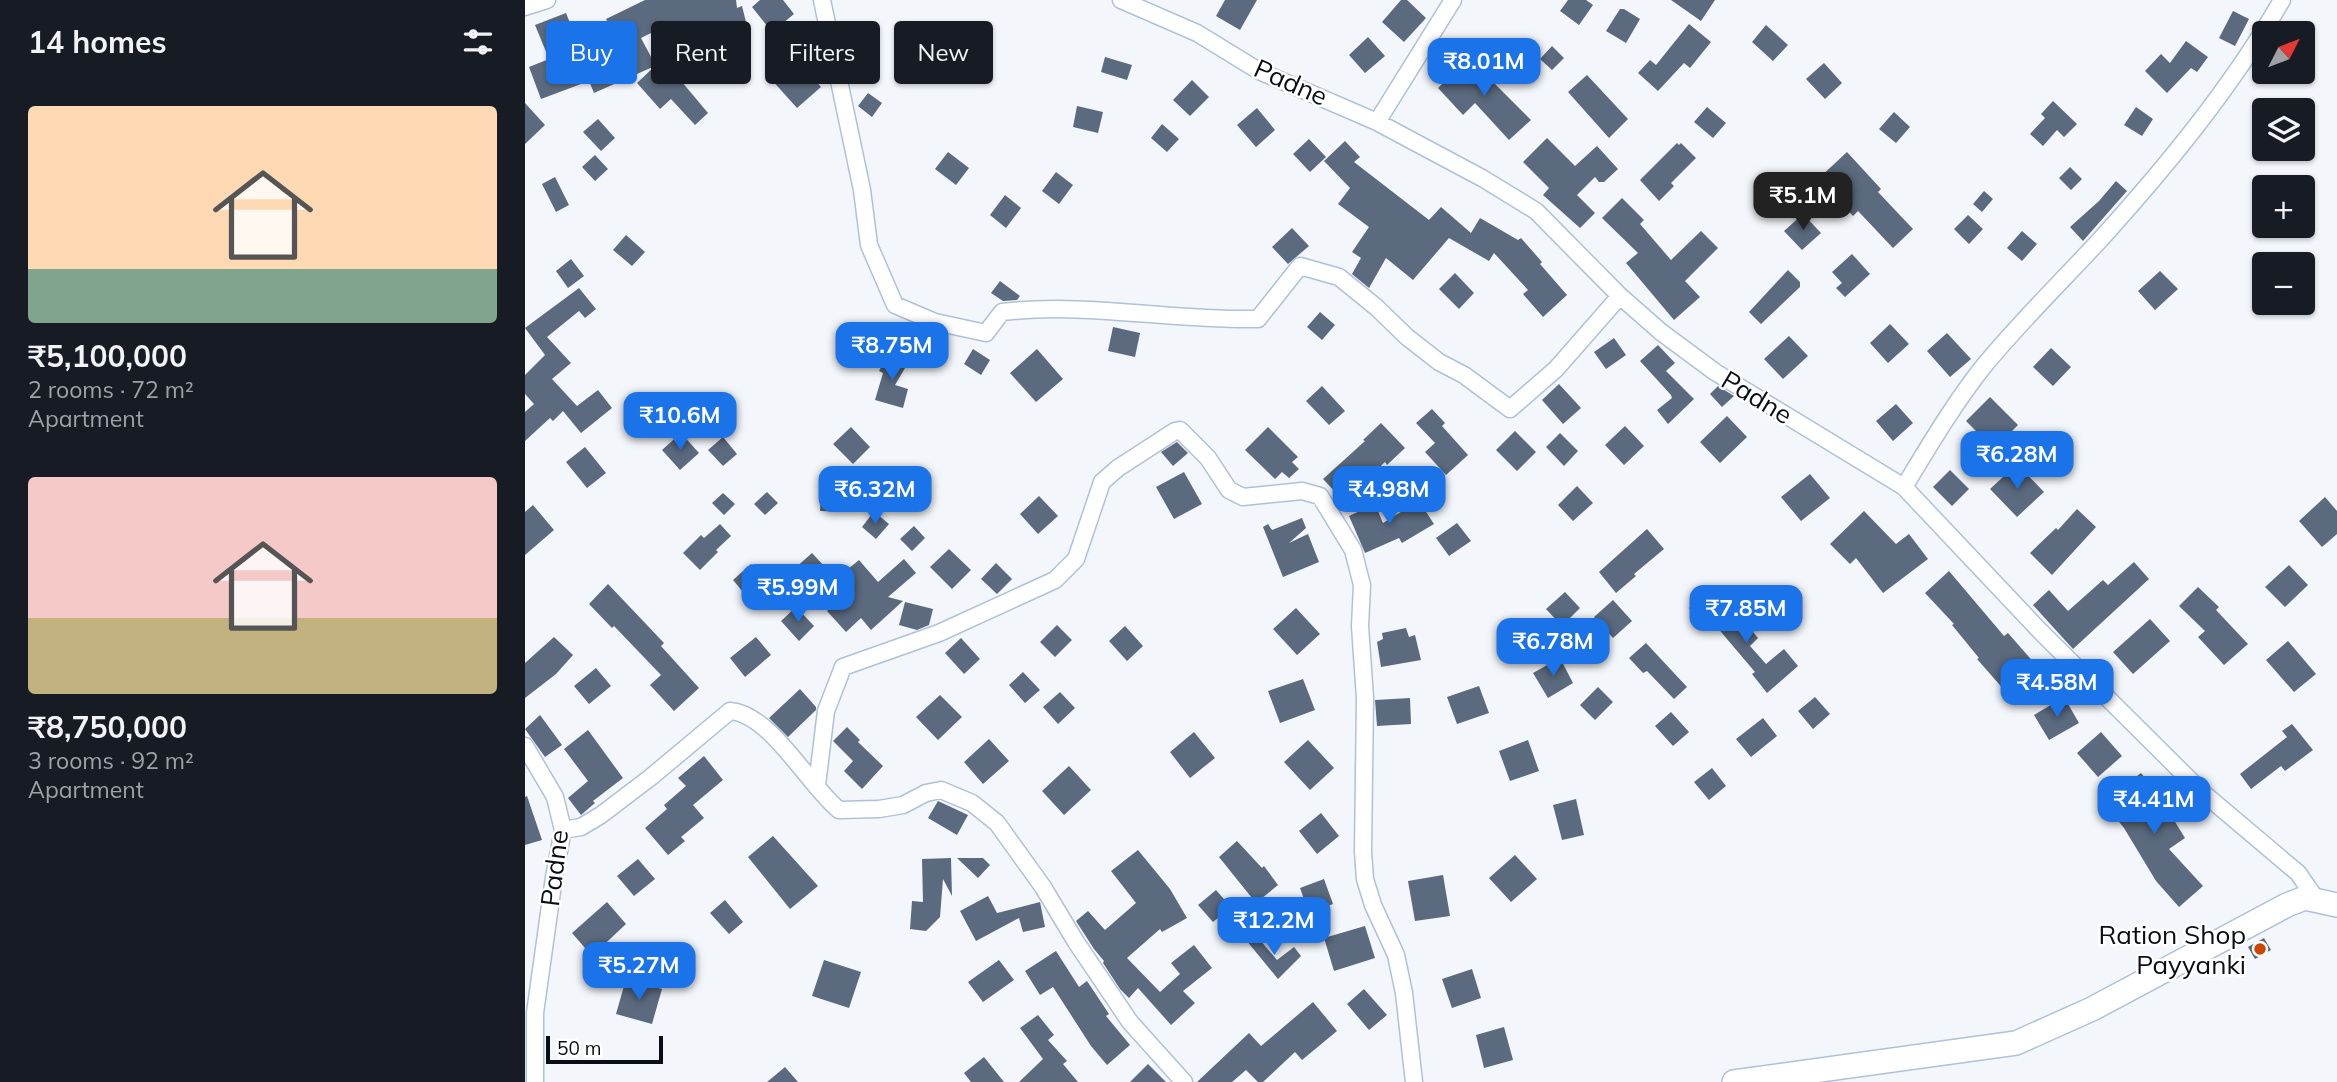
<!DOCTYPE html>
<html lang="en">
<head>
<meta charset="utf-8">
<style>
  :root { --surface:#171b24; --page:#242831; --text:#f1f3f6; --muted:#9ea1a6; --accent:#1a73e8 }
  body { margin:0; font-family:Mulish,sans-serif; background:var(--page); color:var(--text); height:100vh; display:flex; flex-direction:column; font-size:26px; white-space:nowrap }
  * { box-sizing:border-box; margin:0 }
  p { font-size:23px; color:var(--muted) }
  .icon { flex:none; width:38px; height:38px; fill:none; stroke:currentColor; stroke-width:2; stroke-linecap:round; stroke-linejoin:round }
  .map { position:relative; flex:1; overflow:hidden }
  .panel { display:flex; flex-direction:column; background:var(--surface); width:525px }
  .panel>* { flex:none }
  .hud { position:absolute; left:21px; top:21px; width:665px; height:63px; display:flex; gap:14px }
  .needle { width:46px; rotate:48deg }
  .controls { position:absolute; left:1727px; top:21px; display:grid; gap:14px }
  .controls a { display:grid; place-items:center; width:63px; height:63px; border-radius:7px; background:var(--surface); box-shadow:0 2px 5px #0004; font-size:35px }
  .scale { position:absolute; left:21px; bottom:18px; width:117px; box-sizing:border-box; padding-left:7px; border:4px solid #090e16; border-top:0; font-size:19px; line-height:24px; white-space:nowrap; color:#090e16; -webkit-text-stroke:5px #fff; paint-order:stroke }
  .price { position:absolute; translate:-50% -60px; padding:0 16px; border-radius:14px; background:var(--accent); color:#fff; font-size:23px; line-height:46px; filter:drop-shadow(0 2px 4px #0008) }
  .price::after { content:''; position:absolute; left:50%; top:42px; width:21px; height:16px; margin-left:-10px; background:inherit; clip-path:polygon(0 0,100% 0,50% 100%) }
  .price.selected { background:#222; color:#fff }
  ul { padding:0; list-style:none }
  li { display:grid; align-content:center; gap:14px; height:371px; padding:0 28px }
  li span { display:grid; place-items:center; height:217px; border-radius:7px; color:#555 }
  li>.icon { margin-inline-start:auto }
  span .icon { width:126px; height:126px; fill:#fffc; stroke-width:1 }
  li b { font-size:30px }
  h2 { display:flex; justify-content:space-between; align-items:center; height:84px; padding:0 28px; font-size:30px }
  .pill { padding:0 24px; border-radius:7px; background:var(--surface); box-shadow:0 2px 5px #0004; font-size:24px; line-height:63px }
  .pill.selected { background:var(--accent); color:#fff }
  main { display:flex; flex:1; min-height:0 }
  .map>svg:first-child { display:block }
  .building { fill:#5b6a7e }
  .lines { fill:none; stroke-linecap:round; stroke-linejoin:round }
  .minor-casing { stroke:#b0c1d7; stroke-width:19 }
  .secondary-casing { stroke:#b0c1d7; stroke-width:26 }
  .minor { stroke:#fff; stroke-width:16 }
  .secondary { stroke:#fff; stroke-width:23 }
  .poi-dot { fill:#cb4600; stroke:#fff; stroke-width:2.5 }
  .labels { text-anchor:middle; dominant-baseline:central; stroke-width:5; stroke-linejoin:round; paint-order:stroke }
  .street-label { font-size:26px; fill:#090e16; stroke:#fff }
  .poi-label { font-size:26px; fill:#090e16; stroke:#fff; text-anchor:end }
</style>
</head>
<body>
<main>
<section class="panel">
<h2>14 homes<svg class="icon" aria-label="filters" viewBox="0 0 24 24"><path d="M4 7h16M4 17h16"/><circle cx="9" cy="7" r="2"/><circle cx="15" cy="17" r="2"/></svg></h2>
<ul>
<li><span style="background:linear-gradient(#ffd9b3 75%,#7fa58c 0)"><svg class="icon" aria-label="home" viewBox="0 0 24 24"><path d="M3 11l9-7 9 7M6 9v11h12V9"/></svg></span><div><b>₹5,100,000</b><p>2 rooms · 72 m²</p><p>Apartment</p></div></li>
<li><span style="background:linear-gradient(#f6c9c9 65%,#c2b280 0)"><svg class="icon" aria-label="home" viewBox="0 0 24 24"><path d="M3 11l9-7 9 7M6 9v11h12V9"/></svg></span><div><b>₹8,750,000</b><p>3 rooms · 92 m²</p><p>Apartment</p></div></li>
</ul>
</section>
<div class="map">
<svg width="1812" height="1082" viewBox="0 0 1812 1082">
  <rect width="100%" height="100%" fill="#f3f6fb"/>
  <path class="building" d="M120,0H211L212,8L217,6L224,34L206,38L174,66L140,26L116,38L133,70L141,63L183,113L170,125L146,99L135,109L112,83L130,66L69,93L64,81L16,99L4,67L24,59L10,25L41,13L49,33L29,41L38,66L93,43L81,19Z
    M235,0H258L269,14L247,32L227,7Z
    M700,0H732L715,30L691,16Z
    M876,0H882L901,18L879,42L857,22Z
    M1043,0H1061L1068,5L1054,25L1035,11Z
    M1146,0H1190L1176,21Z
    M1095,9H1099L1115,19L1101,43L1081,31Z
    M1708,11L1724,19L1710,46L1694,38Z
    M1164,24L1186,42L1165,68L1159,63L1133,91L1113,73L1125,60L1131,65Z
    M1241,25L1263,45L1248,61L1227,42Z
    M843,37L860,56L840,73L824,55Z
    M1661,41L1683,57L1672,72L1666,68L1642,93L1620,71L1636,54L1645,63Z
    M1027,46L1039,58L1027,70L1015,59Z
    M293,50L298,56L301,70L290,80L296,87L272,108L245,78L269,57L276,65Z
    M580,57L607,65L602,80L576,72Z
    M944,58L1006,120L984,140L950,103L938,115L913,88Z
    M1299,63L1317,83L1300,99L1281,79Z
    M1062,75L1103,119L1084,138L1043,92Z
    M667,80L684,97L665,116L648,100Z
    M343,93L357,103L347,117L333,106Z
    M1528,101L1552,124L1539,137L1532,130L1518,146L1505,134L1520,118L1516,114Z
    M0,103L20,125L0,144Z
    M552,106L578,112L573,133L548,127Z
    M1182,107L1201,123L1188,138L1169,122Z
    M1611,107L1628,119L1617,136L1599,125Z
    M732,108L750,130L731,147L712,125Z
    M1369,112L1385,127L1371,143L1354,129Z
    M73,119L90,138L76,151L58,132Z
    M637,124L654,139L642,152L626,138Z
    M1022,138L1050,166L1072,146L1093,169L1079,182H1074L1070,177L1052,195L1070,213L1055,228L1018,195L1024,188L998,162Z
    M784,139L801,157L785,172L768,154Z
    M820,141L835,157L829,162L904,220L916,207L946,233L955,218L993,240L996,238L1017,262L1015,264L1042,295L1018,317L998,294L1003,290L969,253L964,261L924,238L888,280L861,258L844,288L827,274L836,258L827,252L844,227L813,204L825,188L799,161Z
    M1152,143L1154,145L1156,143L1171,158L1146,183L1149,186L1134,201L1115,180Z
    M423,152L444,168L431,185L410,169Z
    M1322,152L1356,189L1353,192L1388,229L1368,248L1333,211L1328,216L1293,179Z
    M70,155L83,169L70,181L57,167Z
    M1545,167L1557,179L1546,190L1534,178Z
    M531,172L548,185L534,204L517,191Z
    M30,177L44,205L31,212L17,184Z
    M1591,181L1602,191L1558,241L1545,227L1574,201Z
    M1459,191L1468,199L1457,212L1448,204Z
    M480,195L496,208L481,228L465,215Z
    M1097,198L1119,220L1115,224L1146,260L1176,231L1193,248L1160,281L1175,297L1149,320L1101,263L1113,253L1077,218Z
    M1278,214L1296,233L1277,250L1259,231Z
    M1443,215L1458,229L1444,244L1429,229Z
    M767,228L784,246L763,264L747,247Z
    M1497,231L1512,244L1497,261L1482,248Z
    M101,235L120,252L107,266L88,250Z
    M1327,254L1345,274L1320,297L1311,288L1317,283L1307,272Z
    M46,259L59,276L43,288L31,271Z
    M1263,270L1275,282V287L1236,324L1224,312Z
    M1635,271L1653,289L1630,310L1613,291Z
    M930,273L949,293L934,309L914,289Z
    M475,281L495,296L492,300L478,301L466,293Z
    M54,288L71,309L60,318L54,311L22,337L46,363L27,379L52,406L73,390L87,408L56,433L38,411L28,421L25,418L0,441V412L9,404L0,394V375L20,355L0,328Z
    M795,312L810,325L797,340L782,327Z
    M1365,324L1384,344L1363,363L1345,343Z
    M588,327L615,333L610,357L583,351Z
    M1422,333L1446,359L1425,377L1402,351Z
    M1264,336L1283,356L1258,379L1239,359Z
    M1089,338L1101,355L1081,369L1069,352Z
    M1133,345L1150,363L1141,371L1169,399L1143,424L1132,410L1147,398L1146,395L1115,361Z
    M1526,348L1546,367L1528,386L1508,367Z
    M448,349L465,360L456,375L439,364Z
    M512,349L538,379L511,402L485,373Z
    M364,353L383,363L370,385L383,389L378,408L350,400L358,373L354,371Z
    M1034,384L1056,408L1038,424L1017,400Z
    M797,386L820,411L804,425L781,401Z
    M1193,386L1209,396L1197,407L1185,394Z
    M1465,397L1493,425L1469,449L1441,421Z
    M1371,404L1388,423L1368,441L1351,421Z
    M907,409L920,423L917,426L943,455L921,475L900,452L910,443L891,423Z
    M1202,416L1222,437L1195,463L1175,442Z
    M856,423L880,448L862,465L860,462L844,477L841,473L815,497L798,479L840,441L838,440Z
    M1100,426L1119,446L1099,465L1080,445Z
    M326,427L345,447L328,464L308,444Z
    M743,427L773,457L767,462L774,469L764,478L757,472L750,479L720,450Z
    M990,431L1011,452L992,471L971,450Z
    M156,433L174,453L155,470L137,450Z
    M1035,433L1053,451L1039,466L1021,447Z
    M198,437L212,454L198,466L183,450Z
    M652,442L663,453L648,466L636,452Z
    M60,447L81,473L62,488L41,462Z
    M1492,464L1519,492L1492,517L1465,489Z
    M1425,470L1444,489L1427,506L1408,487Z
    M659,472L677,504L649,519L631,487Z
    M1285,474L1305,498L1276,521L1256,497Z
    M1052,486L1068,503L1048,521L1033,505Z
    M296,491L327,492V512L295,511Z
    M242,492L253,503L240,515L229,504Z
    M198,493L210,504L199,515L187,503Z
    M514,496L533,516L513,534L495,514Z
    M1800,497L1812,511V534L1797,547L1774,521Z
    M894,501L909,524L877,543L874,538L840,553L824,516L850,504L858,523Z
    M8,505L29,530L0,555V512Z
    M1552,509L1571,527L1527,575L1505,553L1531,528L1533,530Z
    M1339,511L1371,544L1384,534L1403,559L1358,593L1331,558L1325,564L1305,544Z
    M347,514H352L364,524L351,539L337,527Z
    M777,518L781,528L764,543L783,534L794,562L758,577L738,527L743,524L747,530Z
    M932,523L946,541L924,556L911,538Z
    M195,524L206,536L191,550L193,552L175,570L158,553L176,535L179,538Z
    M389,526L400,538L387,551L375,539Z
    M1122,529L1139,549L1109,574L1111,576L1091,593L1074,572Z
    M424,549L446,570L427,589L405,567Z
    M287,553L299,566L281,582L269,569Z
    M379,559L391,573L363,597L378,601L346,630L336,618L321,632L302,611L328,587L317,574L334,560L353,582Z
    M1609,562L1624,579L1548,649L1508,605L1524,590L1543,611L1578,580L1583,585Z
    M471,563L487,579L472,594L456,579Z
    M226,564L247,588L229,605L208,580Z
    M1764,565L1783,585L1760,607L1740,587Z
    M1424,571L1479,636L1483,633L1518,673L1488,700L1452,659L1454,658L1427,625L1429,624L1400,593Z
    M83,584L139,643L136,646L174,688L149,711L125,685L136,675L89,626L87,628L64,604Z
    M1673,587L1694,607L1691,610L1723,644L1699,665L1673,637L1680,631L1654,606Z
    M1040,592L1055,608L1037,626L1021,609Z
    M1179,594L1209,627L1218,620L1233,638L1225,646L1241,664L1259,649L1273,666L1242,693L1227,674L1230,672L1185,619L1179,625L1164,608Z
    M1088,600L1107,621L1088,638L1069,617Z
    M380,602L408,609L404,625L392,630L374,625Z
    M271,607L289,626L274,641L256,621Z
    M771,608L795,634L772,655L748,629Z
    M1625,619L1645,641L1608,674L1588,652Z
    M532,625L547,640L530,657L515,642Z
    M600,626L618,646L602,661L584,641Z
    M881,628L884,637L890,635L896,660L856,667L852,642L858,639L857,633Z
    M29,637L48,655L31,674L0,698V663Z
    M231,637L246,655L220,677L205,658Z
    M436,638L455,659L439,674L420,653Z
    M1763,641L1791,674L1769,692L1741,660Z
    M1121,643L1162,687L1149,699L1122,671L1118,673L1104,658Z
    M1035,658L1048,683L1023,698L1008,673Z
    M71,668L86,686L64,704L49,686Z
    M498,672L515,690L500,703L484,685Z
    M778,679L790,710L755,723L743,691Z
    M954,686L964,713L932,724L922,697Z
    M1073,687L1088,702L1070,720L1055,705Z
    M275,689L291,707V710L263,737L244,718Z
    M535,692L550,708L533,724L518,707Z
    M415,695L437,717L413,740L391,717Z
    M1290,697L1305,714L1288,729L1273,711Z
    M1539,697L1554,723L1524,740L1509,715Z
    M885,698L886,724L852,726L850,700Z
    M1146,712L1164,732L1148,746L1130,726Z
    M15,715L37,745L20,757L0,729Z
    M1238,718L1252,736L1226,757L1211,739Z
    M1767,724L1788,750L1760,771L1756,766L1726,789L1715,774L1762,737L1757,731Z
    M322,727L335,740L333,742L358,766L337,789L319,771L328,761L308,741Z
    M63,730L98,778L68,801L70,803L56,815L43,798L63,781L39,749Z
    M669,732L690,758L665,778L645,752Z
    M1576,732L1597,756L1573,777L1552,753Z
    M464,739L484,761L458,784L439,762Z
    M783,740L809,768L785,790L759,762Z
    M1003,740L1014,771L985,781L974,751Z
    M179,756L198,780L168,805L179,818L156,837L160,841L143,855L120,828L142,809L139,805L161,786L153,778Z
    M544,766L566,790L539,815L517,791Z
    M1187,768L1201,786L1184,800L1169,782Z
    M1616,773L1633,794L1660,838L1644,849L1678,886L1654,907L1631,881L1599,828L1578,802Z
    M2,796L17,840L0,845V797Z
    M1051,799L1059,835L1037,840L1028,805Z
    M413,801L443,815L432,835L403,818Z
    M796,813L814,836L792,854L774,831Z
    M248,836L293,886L265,909L223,857Z
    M712,841L737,868L739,866L753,885L731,903L694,857Z
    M613,850L645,889L662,918L637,932L635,929L602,958L635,992L655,974L646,963L669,945L687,968L658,991L670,1003L646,1025L613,988L604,998L595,989L578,963L579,961L569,949L551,921L563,911L580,930L611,903L586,871Z
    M990,855L1012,879L986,902L964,878Z
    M426,858L427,896L418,879L415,917L401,931L385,929L387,901L398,902L397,859Z
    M432,858H458L465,865L453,878Z
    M113,859L130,879L109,896L92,876Z
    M918,875L925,916L890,921L883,881Z
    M799,879L808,904L784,913L775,888Z
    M691,890L706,907L688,922L673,905Z
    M463,896L472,913L515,902L520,927L498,932L494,918L451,941L435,911Z
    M200,900L218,922L204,934L185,913Z
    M82,902L101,924L67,956L47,933Z
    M840,926L850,958L809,971L799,938Z
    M729,933L752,960L769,947L776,956L753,979L721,940Z
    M1739,938L1746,950L1730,959L1723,947Z
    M531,951L554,987L562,981L584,1014L581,1016L605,1045L582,1065L566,1046L528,987L515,995L500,971Z
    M299,960L336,972L324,1008L287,996Z
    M474,960L489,980L458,1002L443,982Z
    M947,969L956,998L927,1008L917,979Z
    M101,979L137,989L127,1024L91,1014Z
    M839,989L862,1015L844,1030L822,1004Z
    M788,1002L812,1031L777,1060L770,1052L738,1082H733L721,1070L707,1082H672L724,1033L736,1046Z
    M513,1015L529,1035L523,1040L542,1061L538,1064L553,1082H494L518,1059L495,1028Z
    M979,1027L988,1060L959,1068L951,1035Z
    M459,1057L479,1082H446L439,1073Z
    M623,1064L641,1082H605Z
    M260,1067L273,1082H242Z"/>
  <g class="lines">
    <defs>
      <path id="minor" d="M297,0L337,190L344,245L370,305L410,322L461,333L477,312C562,302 648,321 733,319L775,266L814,277L851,307L882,337L914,362L939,375L985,409L1031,369L1095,296
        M596,0L672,33L734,71L852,122L957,178L1011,211L1095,296L1136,332L1190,372L1379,487L1515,631L1677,792L1773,873L1791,899
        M0,7L22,0
        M852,122L928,0
        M1379,487C1404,446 1428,405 1458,367C1494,323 1535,283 1574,241C1641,167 1707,87 1757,0
        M0,746L30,797L38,830L29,877L10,1013V1082
        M292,785L301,711L318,667L414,633L530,580L551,559L577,482L593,468L650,431L655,430L683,458L704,490L718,497L777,491L795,496L828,550L837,585L835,626L840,698L838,852L840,879L848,905L871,955L879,993L889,1082
        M38,830L56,827L76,815L126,777L205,711C246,714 283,785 314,810L354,809L378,805L401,793L416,790L447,803L472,823L518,887L551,942L605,1022L659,1082"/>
      <path id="secondary" d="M1209,1082L1491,1043L1567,1009L1762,905L1780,898L1812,905"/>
    </defs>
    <use href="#minor" class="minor-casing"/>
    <use href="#secondary" class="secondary-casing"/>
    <use href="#minor" class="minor"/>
    <use href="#secondary" class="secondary"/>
  </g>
  <circle class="poi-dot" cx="1735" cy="949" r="7"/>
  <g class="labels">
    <g class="street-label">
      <text transform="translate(766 82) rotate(24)">Padne</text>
      <text transform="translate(1232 397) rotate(31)">Padne</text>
      <text transform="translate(29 868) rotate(-83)">Padne</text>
    </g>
    <g class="poi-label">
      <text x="1721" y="934">Ration Shop<tspan x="1721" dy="30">Payyanki</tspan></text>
    </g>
  </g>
</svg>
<div class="controls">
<a><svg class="needle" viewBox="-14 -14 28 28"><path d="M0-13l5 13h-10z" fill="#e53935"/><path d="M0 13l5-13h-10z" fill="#9ea1a6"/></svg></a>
<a><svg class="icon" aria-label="layers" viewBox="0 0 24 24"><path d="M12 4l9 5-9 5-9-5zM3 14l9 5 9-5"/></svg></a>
<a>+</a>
<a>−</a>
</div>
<div class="scale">50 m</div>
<b class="price" style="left:959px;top:98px">₹8.01M</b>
<b class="price selected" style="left:1278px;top:232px">₹5.1M</b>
<b class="price" style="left:367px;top:382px">₹8.75M</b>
<b class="price" style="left:155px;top:452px">₹10.6M</b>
<b class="price" style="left:1492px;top:491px">₹6.28M</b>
<b class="price" style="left:350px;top:526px">₹6.32M</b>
<b class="price" style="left:864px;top:526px">₹4.98M</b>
<b class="price" style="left:273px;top:624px">₹5.99M</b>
<b class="price" style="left:1221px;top:645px">₹7.85M</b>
<b class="price" style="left:1028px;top:678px">₹6.78M</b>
<b class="price" style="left:1532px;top:719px">₹4.58M</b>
<b class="price" style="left:1629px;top:836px">₹4.41M</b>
<b class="price" style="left:749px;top:957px">₹12.2M</b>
<b class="price" style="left:114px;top:1002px">₹5.27M</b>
<div class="hud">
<a class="pill selected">Buy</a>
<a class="pill">Rent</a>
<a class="pill">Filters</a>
<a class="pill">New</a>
</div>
</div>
</main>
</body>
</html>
